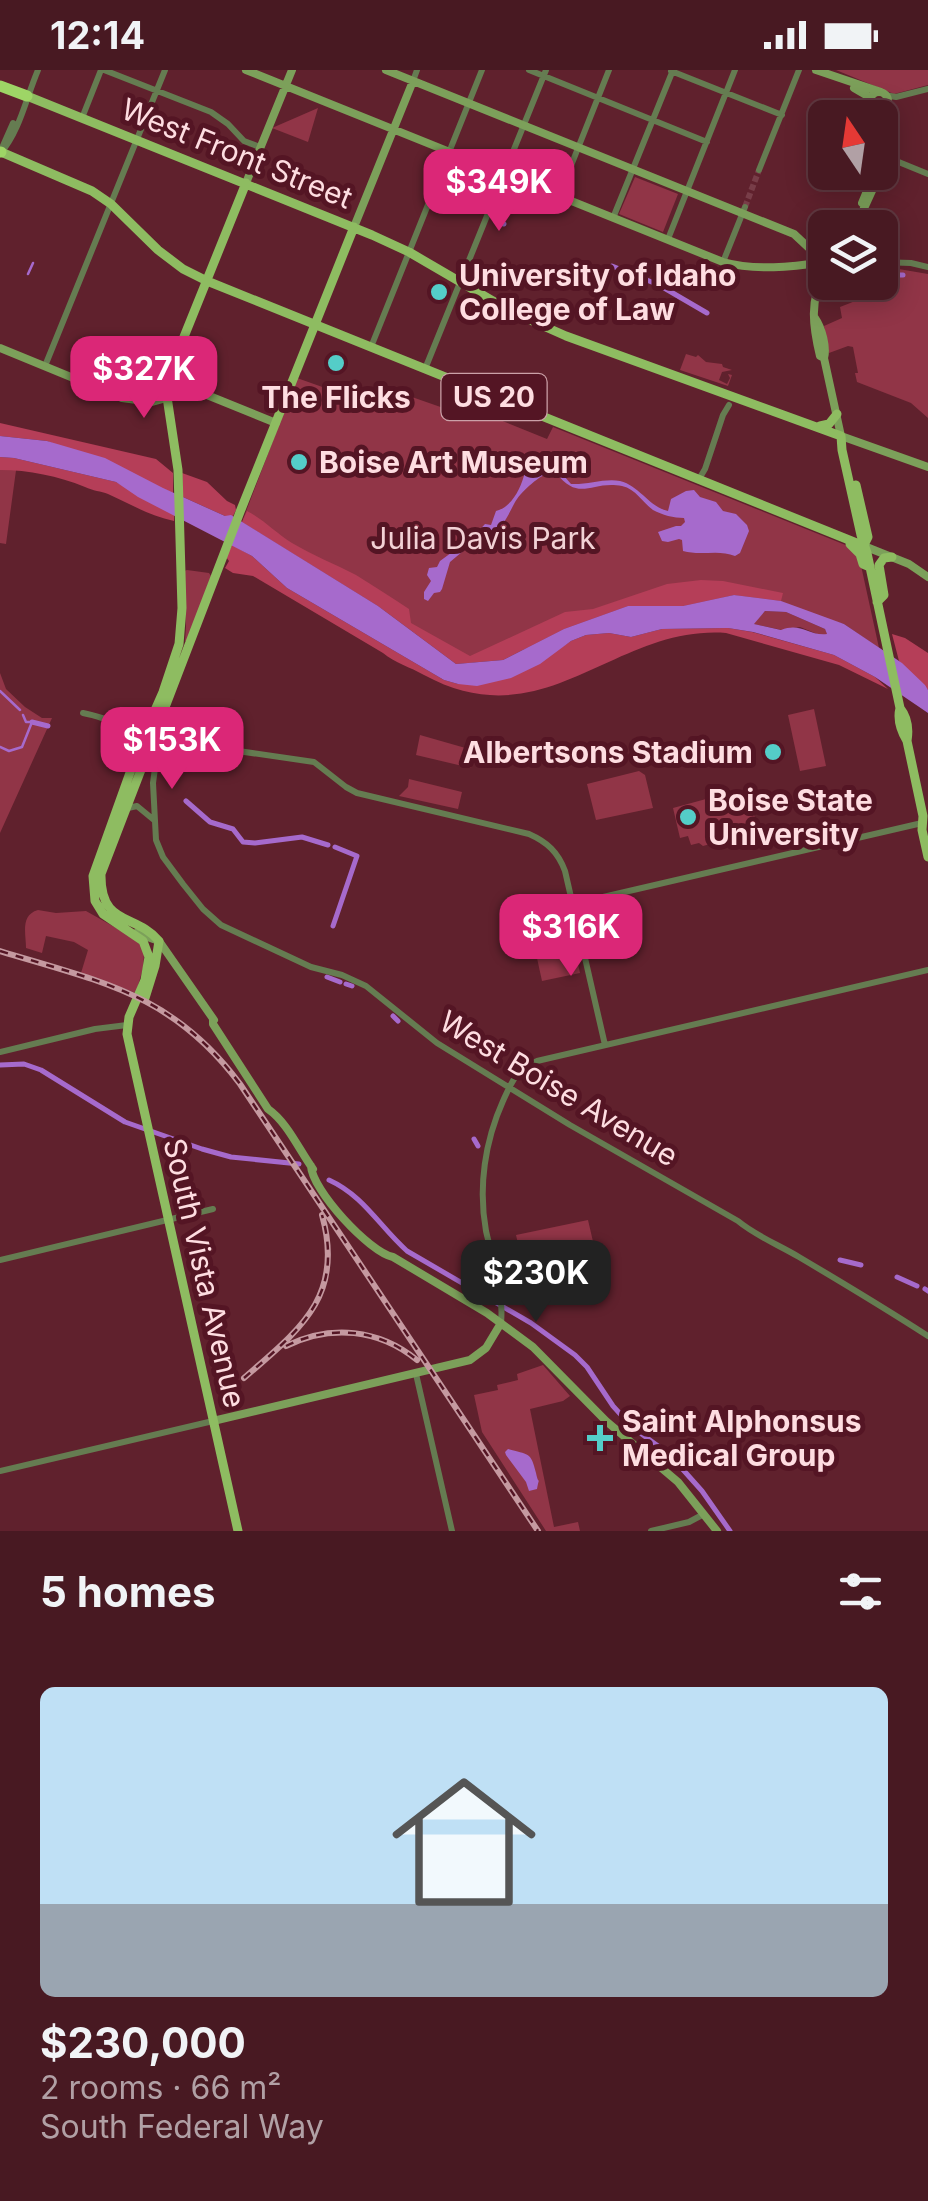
<!DOCTYPE html>
<html lang="en">
<head>
<meta charset="utf-8">
<style>
  :root { --surface:#481922; --page:#4f222a; --text:#f1f3f6; --muted:#b1a0a5; --line:#603840; --accent:#db2777 }
  body { margin:0; font-family:Inter,sans-serif; background:var(--page); color:var(--text); height:100vh; display:flex; flex-direction:column; font-size:38px; white-space:nowrap }
  * { box-sizing:border-box; margin:0 }
  p { font-size:32px; color:var(--muted) }
  .icon { flex:none; width:55px; height:55px; fill:none; stroke:currentColor; stroke-width:2; stroke-linecap:round; stroke-linejoin:round }
  .map { position:relative; height:1461px; overflow:hidden }
  .drawer { display:flex; flex-direction:column; background:var(--surface); flex:1 }
  .drawer>* { flex:none }
  .needle { width:65px; rotate:347deg }
  .tools { position:absolute; left:808px; top:30px; display:grid; gap:20px }
  .tools a { display:grid; place-items:center; width:90px; height:90px; border-radius:15px; background:var(--surface); box-shadow:0 5px 25px #0003,0 0 0 2px var(--line); font-size:50px }
  .price { position:absolute; translate:-50% -85px; padding:0 22px; border-radius:20px; background:var(--accent); color:#fff; font-size:32px; line-height:65px; filter:drop-shadow(0 2px 5px #0008) }
  .price::after { content:''; position:absolute; left:50%; top:60px; width:30px; height:22px; margin-left:-15px; background:inherit; clip-path:polygon(0 0,100% 0,50% 100%) }
  .price.current { background:#222; color:#fff }
  ul { padding:0; list-style:none }
  li { display:grid; align-content:center; gap:20px; height:530px; padding:0 40px }
  li+li { border-top:2px solid var(--line) }
  li span { display:grid; place-items:center; height:310px; border-radius:15px; color:#555 }
  li>.icon { margin-inline-start:auto }
  span .icon { width:180px; height:180px; fill:#fffc; stroke-width:1 }
  li b { font-size:42px }
  h2 { display:flex; justify-content:space-between; align-items:center; height:120px; padding:0 40px; font-size:42px }
  .status { display:flex; justify-content:space-between; align-items:center; height:70px; padding:0 50px; background:var(--surface); direction:ltr }
  .status svg { height:28px; fill:currentColor }
  .map>svg:first-child { display:block }
  .green { fill:#913547 }
  .forest { fill:#b53e58 }
  .water { fill:#a66acc; fill-rule:evenodd }
  .lines { fill:none; stroke-linecap:round; stroke-linejoin:round }
  .stream { stroke:#a66acc; stroke-width:2.5 }
  .canal { stroke:#a66acc; stroke-width:5 }
  .tertiary-tunnel { stroke:#783d48; stroke-width:6; stroke-dasharray:6 3; stroke-linecap:butt }
  .tertiary { stroke:#657c51; stroke-width:6 }
  .secondary { stroke:#7ca05a; stroke-width:8 }
  .primary { stroke:#8ebc61; stroke-width:9 }
  .motorway { stroke:#9ed566; stroke-width:11 }
  .rail-casing { stroke:#c599a0; stroke-width:6 }
  .rail { stroke:#541524; stroke-width:2.5; stroke-dasharray:8; stroke-linecap:butt }
  .poi-dot { fill:#54cdc8; stroke:#541524; stroke-width:4 }
  .labels { text-anchor:middle; dominant-baseline:central; stroke-width:10; stroke-linejoin:round; paint-order:stroke }
  .shield { fill:#541524; stroke:#cba1a8; stroke-width:2.5 }
  .shield-label { font-size:28px; font-weight:bold; fill:#fedde1 }
  .street-label { font-size:30px; fill:#fedde1; stroke:#541524 }
  .poi-label { font-size:30px; font-weight:bold; fill:#fedde1; stroke:#541524; text-anchor:start }
  .park-label { font-size:30px; fill:#f2d1d5; stroke:#541524 }
</style>
</head>
<body>
<div class="status"><b>12:14</b><svg viewBox="0 0 49 12"><path d="M0 12V9h3v3zM5 12V6h3v6zM10 12V3h3v9zM15 12V0h3v12zM26 1h20v11H26zM47 4h2v5h-2z"/></svg></div>
<div class="map">
<svg width="928" height="1461" viewBox="0 0 928 1461">
  <rect width="100%" height="100%" fill="#60212d"/>
  <path class="green" d="M836,0H928V15L894,24Z
    M318,38L308,72L272,58Z
    M635,107L678,124L663,162L619,144Z
    M880,197H883L884,211L887,210V197L928,204V348L911,333L857,312L855,303H858L853,277L848,276L829,283L824,256L842,248L840,237L873,224V221L879,219Z
    M686,284L696,287L698,285L706,292L722,294L723,297L732,300L722,302L719,310L727,314L730,308L728,304L732,305L728,316L680,300Z
    M297,308L376,336L378,333L403,341L409,326L475,349L478,341L547,369L553,357L848,476L860,491L879,578L844,554L734,525L470,593L242,452Z
    M0,391L17,393L6,474L0,473Z
    M187,500L209,503L211,506L187,571H185L186,557L184,501Z
    M765,541L786,542L825,559L828,565L822,566L800,557L782,560L753,554Z
    M0,603L6,619L25,637L42,648H52L0,763Z
    M814,639L826,696L800,701L788,645Z
    M420,665L476,681L471,698L416,685Z
    M639,701L645,705L653,738L596,750L587,714Z
    M409,709L462,722L458,739L399,726L408,717Z
    M741,722L750,726L756,753L752,758L727,764L721,771L703,776L699,773L691,775L688,766L680,768L673,738L728,723L729,725Z
    M38,840L56,843L86,841L134,868L142,876L144,884L143,898L136,923L81,903L88,880L74,872L46,866L42,883L26,878C26,864 20,845 38,840Z
    M567,847L580,903L542,911L530,856Z
    M588,1150L598,1193L566,1200L567,1212L529,1221L516,1165Z
    M543,1295L570,1326L563,1331L530,1339L554,1457L578,1452L580,1461H546L482,1362L474,1325L498,1320L497,1315L518,1310L517,1304Z"/>
  <path class="forest" d="M0,353L156,389L173,403V423L47,371L0,366Z
    M0,387L14,388L116,412L174,444V451C150,446 130,434 108,424C101,421 93,421 85,417C58,406 29,400 0,400Z
    M182,403L207,412L227,431L235,435L236,440L233,446H225L183,427Z
    M247,441C263,449 276,463 292,473C312,485 335,494 356,505C374,516 392,528 409,539L411,553L470,586L565,542L593,539L667,514L701,510L723,511L783,523L781,531L734,525L683,536H628L564,559L503,590L456,594L378,536L242,452Z
    M232,475L252,486L287,518L444,610L458,614L559,579L571,571L586,565L609,563L631,567L662,559L728,558L752,562L834,585L875,607L888,619L839,595L726,563C613,555 546,671 424,605C410,597 395,593 383,583L253,506L233,503L225,498L229,491L226,487Z
    M892,564L905,568L928,583V620L899,591Z"/>
  <path class="water" d="M0,366L47,371L105,388L163,418L225,446L231,445L378,536L456,594L503,590L564,559L628,536H683L734,525L781,531L844,554L902,593L925,615L928,620V643L875,607L834,585L753,562L728,558L662,559L631,567L609,563L586,565L571,571L540,594L511,608L477,616L458,614L444,610L287,518L252,486L138,427L116,412L14,388L0,387ZM765,541L786,542L825,559L827,564C808,566 801,552 781,560L754,554Z
    M551,391L560,394L562,398L559,400L571,414C587,415 605,408 620,411C640,416 649,437 668,441L671,429L686,421L694,420L700,427L716,432L723,441L736,444L747,455L749,461L740,483L735,486C719,479 701,486 683,481L682,470L679,469L668,472L662,471L658,462L676,456H681L685,452L684,448C674,448 662,445 653,440C642,432 636,419 622,416C591,410 580,433 556,403L549,402C537,408 520,422 514,434C506,449 501,464 481,463V466L450,492L442,519L440,522L434,523L428,531L424,529V522L431,511L427,505L429,498L437,497L440,491L474,466L485,454L491,455L496,441C512,437 521,418 525,402C535,398 539,393 551,391Z
    M508,1379C528,1385 531,1381 536,1403C539,1418 540,1403 537,1419L529,1421L526,1412L506,1385L505,1382Z"/>
  <g class="lines">
    <path class="stream" d="M28,204L33,193
      M0,621L20,640
      M0,677L9,681L22,677L32,652H26L23,645"/>
    <path class="canal" d="M496,152L504,154
      M612,196L659,215L707,243
      M880,205H903
      M822,228L854,212
      M32,652L48,656
      M106,686L126,697
      M186,731L210,752L233,759L243,772L255,773L302,767L328,775
      M333,856L357,786L335,777
      M327,907L340,912
      M346,914L352,916
      M393,946L398,951
      M0,995L24,994L41,1000L125,1052L202,1079L231,1087L299,1094
      M474,1069L478,1076
      M329,1110C364,1126 379,1156 407,1181L531,1253L575,1285L587,1297L613,1336L632,1357L669,1384L702,1421L730,1461
      M840,1190L861,1195
      M897,1207L917,1216
      M925,1219L928,1221"/>
    <path class="tertiary-tunnel" d="M745,137L759,100"/>
    <path class="tertiary" d="M104,0L211,42L228,54L244,71L260,77
      M529,0L707,72
      M671,1L782,45
      M413,11L417,0
      M885,25L896,27L928,19
      M82,48L101,0
      M2,78L13,53
      M0,84C20,61 26,28 38,0
      M884,86L928,104
      M759,100L799,0
      M559,126L609,0
      M613,148L673,0
      M668,169L735,0
      M723,192L745,137
      M880,192L911,193L928,197
      M371,277L482,0
      M45,296L165,0
      M425,299L546,0
      M699,409L705,399L723,345L729,335
      M83,643C110,648 136,662 162,670L314,692L346,717L357,723L529,764C547,772 558,782 565,801L605,975
      M174,672L161,675L156,691L153,713L156,770L163,787L183,814L203,839L221,855L311,897L342,905L366,916L437,973L570,1055L738,1151C756,1166 779,1175 799,1187C843,1213 886,1239 928,1266
      M128,738L137,736L154,750
      M573,834L922,753
      M0,982L95,959L127,955
      M0,1190L213,1139
      M501,1253C504,1221 493,1192 486,1161C478,1117 485,1071 503,1031C511,1013 517,998 537,991L928,900
      M416,1304L452,1461
      M0,1401L213,1351
      M651,1461L689,1452L704,1444"/>
    <path class="secondary" d="M246,0L723,192C756,201 791,197 825,192
      M386,0L794,164L809,178L825,187
      M816,0L881,22
      M854,18L866,25L871,33
      M870 31a9 9 0 1 1 18 0a9 9 0 1 1-18 0Z
      M880,96C890,70 879,59 885,38
      M246,113L292,0
      M354,157L413,11
      M855,158L876,112L875,107L872,109L862,133L864,135
      M815,248C822,258 827,278 824,288L841,366L928,397
      M0,278L122,328L152,332L188,322L202,323L276,353
      M824,288L820,286C813,257 809,230 825,202
      M864,476L909,494L928,507
      M136,863L159,871L214,950
      M213,950V954L268,1039C288,1053 299,1080 313,1099
      M311,1096C312,1120 369,1182 393,1187L487,1243L533,1277L606,1351L678,1412L717,1461
      M213,1351L470,1290L486,1278L501,1253"/>
    <path class="primary" d="M27,26L372,165L409,182L512,242L566,266L841,366
      M1,82L92,121L111,134L158,180L183,199L207,211L864,476
      M820,356L829,354L837,344
      M841,366L842,380L861,465L867,483L900,638C908,648 909,659 907,671L923,746L922,760L928,787
      M856,415L868,467L865,473
      M850,474L860,484L863,494L870,497
      M877,532L884,525L879,495L884,488L892,487
      M900,638C897,650 901,661 907,671
      M145,928L155,896L159,871C136,843 100,857 101,804L240,442L354,157
      M238,1461L127,964L129,947L145,910L149,887L143,871L103,844L95,831L93,806L141,672L163,622L179,574L182,538L178,400L167,327V309L246,113"/>
    <path class="motorway" d="M0,16L27,26
      M0,82H1"/>
    <defs>
      <path id="rail" d="M0,881C102,912 173,924 240,1014L538,1461
        M286,1276C331,1254 379,1259 417,1290
        M244,1308C299,1260 345,1227 322,1145"/>
    </defs>
    <use href="#rail" class="rail-casing"/>
    <use href="#rail" class="rail"/>
  </g>
  <g class="poi-dot">
    <circle cx="439" cy="222" r="10"/>
    <circle cx="336" cy="293" r="10"/>
    <circle cx="299" cy="392" r="10"/>
    <circle cx="773" cy="682" r="10"/>
    <circle cx="688" cy="747" r="10"/>
    <path d="M595 1353h10v10h10v10h-10v10h-10v-10h-10v-10h10z"/>
  </g>
  <g class="labels">
    <rect class="shield" x="441.5" y="304" width="105" height="46" rx="8"/>
    <g class="shield-label">
      <text x="494" y="327">US 20</text>
    </g>
    <g class="street-label">
      <text transform="translate(237 83) rotate(22)">West Front Street</text>
      <text transform="translate(559 1018) rotate(31)">West Boise Avenue</text>
      <text transform="translate(205 1203) rotate(77)">South Vista Avenue</text>
    </g>
    <g class="poi-label">
      <text x="459" y="205">University of Idaho<tspan x="459" dy="34">College of Law</tspan></text>
      <text x="336" y="327" text-anchor="middle">The Flicks</text>
      <text x="319" y="392">Boise Art Museum</text>
      <text x="753" y="682" text-anchor="end">Albertsons Stadium</text>
      <text x="708" y="730">Boise State<tspan x="708" dy="34">University</tspan></text>
      <text x="622" y="1351">Saint Alphonsus<tspan x="622" dy="34">Medical Group</tspan></text>
    </g>
    <g class="park-label">
      <text x="483" y="468">Julia Davis Park</text>
    </g>
  </g>
</svg>
<div class="tools">
<a><svg class="needle" viewBox="-14 -14 28 28"><path d="M0-13l5 13h-10z" fill="#e53935"/><path d="M0 13l5-13h-10z" fill="#b1a0a5"/></svg></a>
<a><svg class="icon" aria-label="layers" viewBox="0 0 24 24"><path d="M12 4l9 5-9 5-9-5zM3 14l9 5 9-5"/></svg></a>
</div>
<b class="price" style="left:499px;top:164px">$349K</b>
<b class="price" style="left:144px;top:351px">$327K</b>
<b class="price" style="left:172px;top:722px">$153K</b>
<b class="price" style="left:571px;top:909px">$316K</b>
<b class="price current" style="left:536px;top:1255px">$230K</b>
</div>
<section class="drawer">
<h2>5 homes<svg class="icon" aria-label="filters" viewBox="0 0 24 24"><path d="M4 7h16M4 17h16"/><circle cx="9" cy="7" r="2"/><circle cx="15" cy="17" r="2"/></svg></h2>
<ul>
<li><span style="background:linear-gradient(#bfe0f5 70%,#9aa5b1 0)"><svg class="icon" aria-label="home" viewBox="0 0 24 24"><path d="M3 11l9-7 9 7M6 9v11h12V9"/></svg></span><div><b>$230,000</b><p>2 rooms · 66 m²</p><p>South Federal Way</p></div></li>
</ul>
</section>
</body>
</html>
